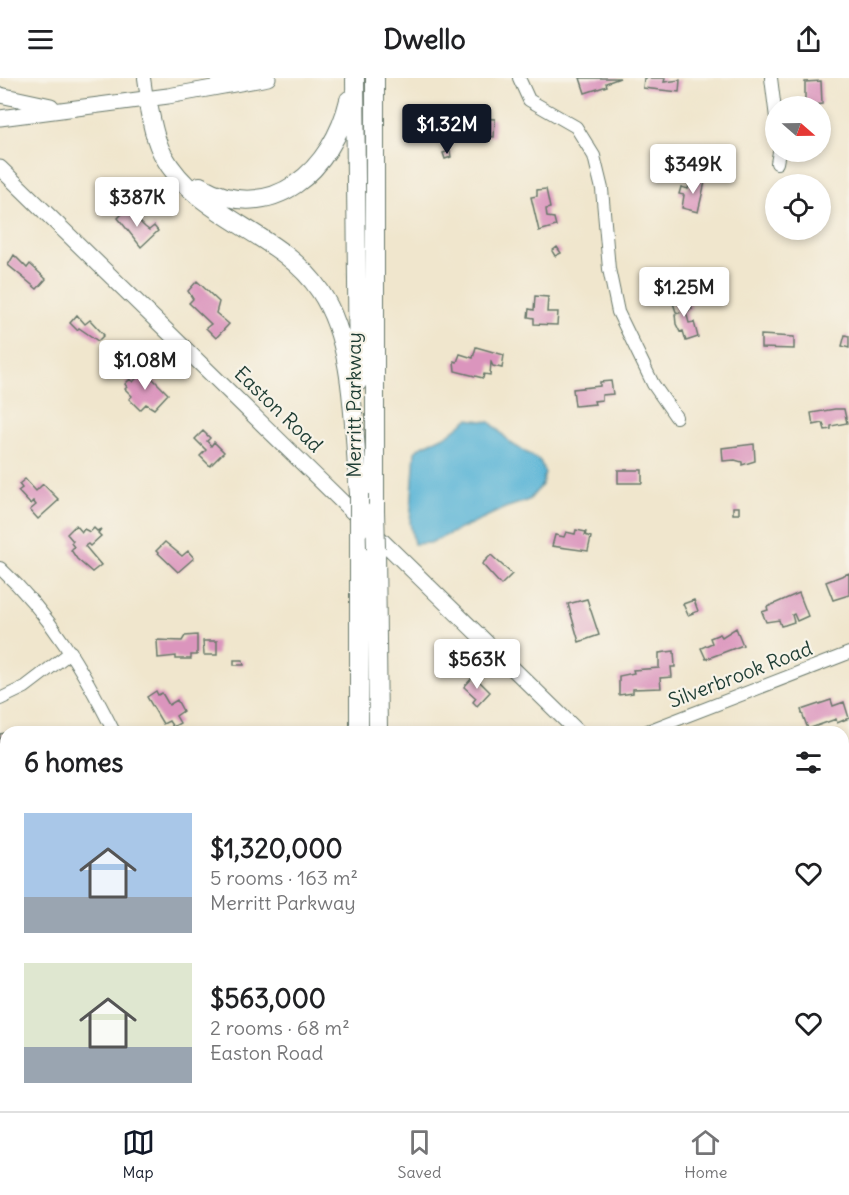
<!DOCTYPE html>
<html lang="en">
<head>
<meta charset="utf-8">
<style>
  :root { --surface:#fff; --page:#f2f2f2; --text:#202124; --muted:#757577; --line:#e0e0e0; --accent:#111827 }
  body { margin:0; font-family:Delius,sans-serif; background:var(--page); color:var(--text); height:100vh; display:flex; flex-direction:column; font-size:22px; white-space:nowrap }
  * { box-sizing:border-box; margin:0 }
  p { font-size:20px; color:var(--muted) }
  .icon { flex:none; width:33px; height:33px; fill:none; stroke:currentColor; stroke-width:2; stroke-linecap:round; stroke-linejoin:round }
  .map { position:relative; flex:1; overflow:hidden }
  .panel { position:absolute; left:0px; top:648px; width:849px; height:386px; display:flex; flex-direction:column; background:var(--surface); border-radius:18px 18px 0 0; box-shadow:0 3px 9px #0003 }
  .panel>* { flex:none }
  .needle { width:39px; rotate:110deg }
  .fabs { position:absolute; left:765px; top:18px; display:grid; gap:12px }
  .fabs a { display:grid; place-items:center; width:66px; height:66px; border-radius:50%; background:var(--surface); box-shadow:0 3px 9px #0003; font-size:30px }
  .price { position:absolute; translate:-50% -51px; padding:0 14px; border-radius:6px; background:#fff; color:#222; font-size:20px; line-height:39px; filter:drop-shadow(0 2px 3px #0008) }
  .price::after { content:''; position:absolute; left:50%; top:36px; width:18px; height:14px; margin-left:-9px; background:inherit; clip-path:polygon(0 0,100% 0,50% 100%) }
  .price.selected { background:var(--accent); color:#fff }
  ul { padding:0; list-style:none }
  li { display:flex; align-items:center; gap:18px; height:150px; padding:0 24px }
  li span { display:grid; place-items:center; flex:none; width:168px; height:120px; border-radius:0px; color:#555 }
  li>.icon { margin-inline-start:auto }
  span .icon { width:72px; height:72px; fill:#fffc; stroke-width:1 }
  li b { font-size:26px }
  h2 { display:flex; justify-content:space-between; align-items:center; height:72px; padding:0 24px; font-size:26px }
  header { display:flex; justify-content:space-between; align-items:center; height:78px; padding:0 24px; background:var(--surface); font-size:27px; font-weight:700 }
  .menu { display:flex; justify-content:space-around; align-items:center; height:84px; border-top:2px solid var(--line); background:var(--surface); font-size:16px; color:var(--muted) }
  .menu a { display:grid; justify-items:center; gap:3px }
  .menu .selected { color:var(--accent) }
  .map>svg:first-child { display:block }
  .water { fill:#58b4d6; stroke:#3c7885; stroke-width:1.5 }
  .building { fill:#db95bd }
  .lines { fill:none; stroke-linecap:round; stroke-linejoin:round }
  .minor-casing { stroke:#68786a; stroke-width:14 }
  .major-casing { stroke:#68786a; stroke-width:17 }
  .highway-casing { stroke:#68786a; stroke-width:20 }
  .minor { stroke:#fff; stroke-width:12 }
  .major { stroke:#fff; stroke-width:15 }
  .highway { stroke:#fff; stroke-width:18 }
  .highway-bridge-casing { stroke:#68786a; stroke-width:20; stroke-linecap:butt }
  .highway-bridge { stroke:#fff; stroke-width:18 }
  .labels { text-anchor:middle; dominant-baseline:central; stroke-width:4.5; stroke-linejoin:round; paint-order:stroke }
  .street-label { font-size:20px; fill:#1f3d34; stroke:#f7f3e8 }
</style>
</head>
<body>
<header><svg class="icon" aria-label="menu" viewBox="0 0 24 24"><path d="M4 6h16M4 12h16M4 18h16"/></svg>Dwello<svg class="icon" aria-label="share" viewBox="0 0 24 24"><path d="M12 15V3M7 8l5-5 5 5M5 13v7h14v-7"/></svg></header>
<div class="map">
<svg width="849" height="1033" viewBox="0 0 849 1033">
  <rect width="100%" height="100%" fill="#f7f3e8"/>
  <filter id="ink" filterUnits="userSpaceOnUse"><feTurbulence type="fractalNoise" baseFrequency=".0167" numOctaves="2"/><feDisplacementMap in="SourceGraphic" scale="12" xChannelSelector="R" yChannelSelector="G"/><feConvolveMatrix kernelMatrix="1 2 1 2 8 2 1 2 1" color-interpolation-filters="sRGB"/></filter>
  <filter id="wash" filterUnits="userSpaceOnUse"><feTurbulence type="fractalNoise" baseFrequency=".008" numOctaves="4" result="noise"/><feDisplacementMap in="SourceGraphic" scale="24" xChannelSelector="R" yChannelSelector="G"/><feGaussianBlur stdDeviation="1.35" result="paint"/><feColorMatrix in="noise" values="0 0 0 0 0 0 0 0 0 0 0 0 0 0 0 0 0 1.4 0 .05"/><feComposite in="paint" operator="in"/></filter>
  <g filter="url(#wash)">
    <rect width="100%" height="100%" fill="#f0e6cd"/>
    <path class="water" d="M468,341L490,344L512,366L540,383L545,395L542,407L529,422L505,430L430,465L414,466L410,445L415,374L420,369L449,356Z
      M0,717H6V786L0,782Z"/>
    <g id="blocks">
      <path class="building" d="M580,0H620L606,5L607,8L585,15Z
        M644,0H665L664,4L680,2L679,14L643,10Z
        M821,3L822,26L805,28V4Z
        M476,40L495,41L494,59L475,56Z
        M450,73L451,79L445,81L443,75Z
        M691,100L705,104L698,134L682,130L684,117L679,116L681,109L688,111Z
        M546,111L550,130L546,131L547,139L554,140L556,148L539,153L531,119L537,118V112Z
        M127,131L145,149L149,152L154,148L158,153L141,169L118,140Z
        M557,169L561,175L555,178L552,173Z
        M14,177L27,190L30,186L46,201L37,211L8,187Z
        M197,203L219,224L216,235L229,246L216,260L206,250L211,246L189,225L193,221L188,213Z
        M686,217L692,231L686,234L689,245L694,244L698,259L686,263L683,253L680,254L676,246L675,236L679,235L676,234L672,222Z
        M535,218L548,219L547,234H558L557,247L534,246V240L528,239L529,231L534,232Z
        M77,237L85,246L90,242L104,257L98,263L79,250L77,252L70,245Z
        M761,257L794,259V271L761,270Z
        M845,257L849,258V270L842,268Z
        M476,269L504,277L502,290L493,288L491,284L490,297L484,296L483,300L455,293L454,283L457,284L460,276L473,280Z
        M144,292L168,316L154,331L146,326L140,332L129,321L132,318L125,311L127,309L125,306L130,301L133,304Z
        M611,303L613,316L602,317V322L594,323L595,326L575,328L573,311L600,308V304Z
        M835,331H844L847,345L831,348V351L825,352L823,345L813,347L811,335Z
        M203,353L210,360L207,363L211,368L214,364L224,374L210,388L200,378L206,372L195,361Z
        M754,366L755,383L742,387V384L735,382L723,383L722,370Z
        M618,392H642V405H618Z
        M25,401L36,413L43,406L59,422L38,441L30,432L36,427L33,423L30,426L18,413L22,410L19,406Z
        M733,429H739V436H733Z
        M76,447L82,454L84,451L90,454L94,450L97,453L101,451L98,455L101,458L90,468L88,466L85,468L101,487L92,494L77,481L71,472L74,469L71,465L73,463L67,456Z
        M576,452L586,454L585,457L591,459L588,473L552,468L555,457L564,459L566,454L575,456Z
        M165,464L182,478L188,473L194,480L178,494L156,473Z
        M491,477L512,496L501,507L482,486Z
        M849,495V517L833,522L826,504Z
        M799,515L808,538L797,543L794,536L792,537L794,544L785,547L781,548L779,542L766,544L762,534L768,532L767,529Z
        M587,521L599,557L579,564L568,526Z
        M694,522L698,533L688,537L683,526Z
        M736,550L743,567L706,581L701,570L712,565L710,560L720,556L722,559Z
        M197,557V577H191V581H176V578L158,580L157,562L182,563L185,558Z
        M203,563H217V577H204Z
        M674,573L675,589H671L672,599L660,600L661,610L633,611V615L619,617V598L634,595L633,592L659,590V575Z
        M234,582H243L244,587H234Z
        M474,598L490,614L477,628L473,624L476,620L464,609Z
        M156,613L158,617L162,615L169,627L177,622L183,633L176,638L180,645L173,649L169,643L163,646L147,619Z
        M831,622L833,628L844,624L849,640L837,645L836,641L808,651L801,632Z
        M6,655V675H4L2,670L0,671V656Z
        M844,832L849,837V857L843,851Z
        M512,1028H526V1033H512Z
        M663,1028H687L690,1031L681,1033L678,1030L669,1033L661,1029Z"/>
    </g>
  </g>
  <g filter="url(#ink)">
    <use href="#blocks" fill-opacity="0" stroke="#68786a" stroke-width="1.5"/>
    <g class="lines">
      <defs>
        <path id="minor" d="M144,0L147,21
          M519,0L529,22L576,49L594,78L602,111L609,191L618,234L653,306L676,339
          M771,0L776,40
          M777,85L779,74
          M0,490C51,537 83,592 114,654
          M0,621L25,609L71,574
          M645,654L849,575
          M0,1014L6,1012
          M77,1028L80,1033
          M593,1028L598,1033
          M568,1033V1028"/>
        <path id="major" d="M0,17L51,28
          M0,40L168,18L268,0
          M0,90L578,654
          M843,921L849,927"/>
        <path id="highway" d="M355,0L358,304
          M375,0V433
          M147,21C151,40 154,60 163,77C197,140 281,154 320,213C356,266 353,354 359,416
          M200,108C272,149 333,91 349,22
          M359,452V654
          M376,470L378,654
          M361,1028V1033
          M384,1028V1033"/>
      </defs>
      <use href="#minor" class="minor-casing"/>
      <use href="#major" class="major-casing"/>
      <use href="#highway" class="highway-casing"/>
      <use href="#minor" class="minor"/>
      <use href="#major" class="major"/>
      <use href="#highway" class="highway"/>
      <defs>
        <path id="highway-bridge" d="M359,416V452
          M375,433L376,470"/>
      </defs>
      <use href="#highway-bridge" class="highway-bridge-casing"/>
      <use href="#highway-bridge" class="highway-bridge"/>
    </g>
  </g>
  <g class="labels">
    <g class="street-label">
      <text transform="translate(353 327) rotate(-90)">Merritt Parkway</text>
      <text transform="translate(279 331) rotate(44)">Easton Road</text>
      <text transform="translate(740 596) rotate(-21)">Silverbrook Road</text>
    </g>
  </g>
</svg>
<div class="fabs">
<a><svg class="needle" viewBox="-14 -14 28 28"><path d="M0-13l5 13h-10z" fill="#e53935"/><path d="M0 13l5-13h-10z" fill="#757577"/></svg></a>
<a><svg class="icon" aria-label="locate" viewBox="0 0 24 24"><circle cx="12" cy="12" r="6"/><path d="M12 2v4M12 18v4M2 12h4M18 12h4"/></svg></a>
</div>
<b class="price selected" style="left:447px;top:77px">$1.32M</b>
<b class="price" style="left:693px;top:117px">$349K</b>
<b class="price" style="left:137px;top:150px">$387K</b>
<b class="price" style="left:684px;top:240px">$1.25M</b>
<b class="price" style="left:145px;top:313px">$1.08M</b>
<b class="price" style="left:477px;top:612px">$563K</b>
<section class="panel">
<h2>6 homes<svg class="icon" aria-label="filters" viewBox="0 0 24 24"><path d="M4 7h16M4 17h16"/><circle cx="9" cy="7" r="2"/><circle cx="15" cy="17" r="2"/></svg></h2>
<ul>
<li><span style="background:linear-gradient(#a9c7e8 70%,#9aa5b1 0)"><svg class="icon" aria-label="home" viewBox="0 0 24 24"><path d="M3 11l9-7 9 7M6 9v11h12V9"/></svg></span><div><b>$1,320,000</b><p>5 rooms · 163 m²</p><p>Merritt Parkway</p></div><svg class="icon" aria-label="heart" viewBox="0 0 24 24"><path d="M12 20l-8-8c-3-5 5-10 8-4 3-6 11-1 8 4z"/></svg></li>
<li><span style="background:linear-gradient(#dfe7d0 70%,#9aa5b1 0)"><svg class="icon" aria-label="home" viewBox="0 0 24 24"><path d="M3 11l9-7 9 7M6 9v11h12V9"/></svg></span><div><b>$563,000</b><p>2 rooms · 68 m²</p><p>Easton Road</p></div><svg class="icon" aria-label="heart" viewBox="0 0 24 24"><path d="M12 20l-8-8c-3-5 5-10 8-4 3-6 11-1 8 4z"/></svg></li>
</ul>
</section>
</div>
<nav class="menu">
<a class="selected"><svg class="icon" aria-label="map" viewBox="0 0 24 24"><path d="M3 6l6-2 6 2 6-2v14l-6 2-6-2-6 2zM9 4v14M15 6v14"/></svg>Map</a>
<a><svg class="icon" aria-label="saved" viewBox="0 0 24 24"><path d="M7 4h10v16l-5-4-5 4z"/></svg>Saved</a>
<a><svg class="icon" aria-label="home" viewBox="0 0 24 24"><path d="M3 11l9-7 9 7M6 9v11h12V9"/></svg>Home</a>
</nav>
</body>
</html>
